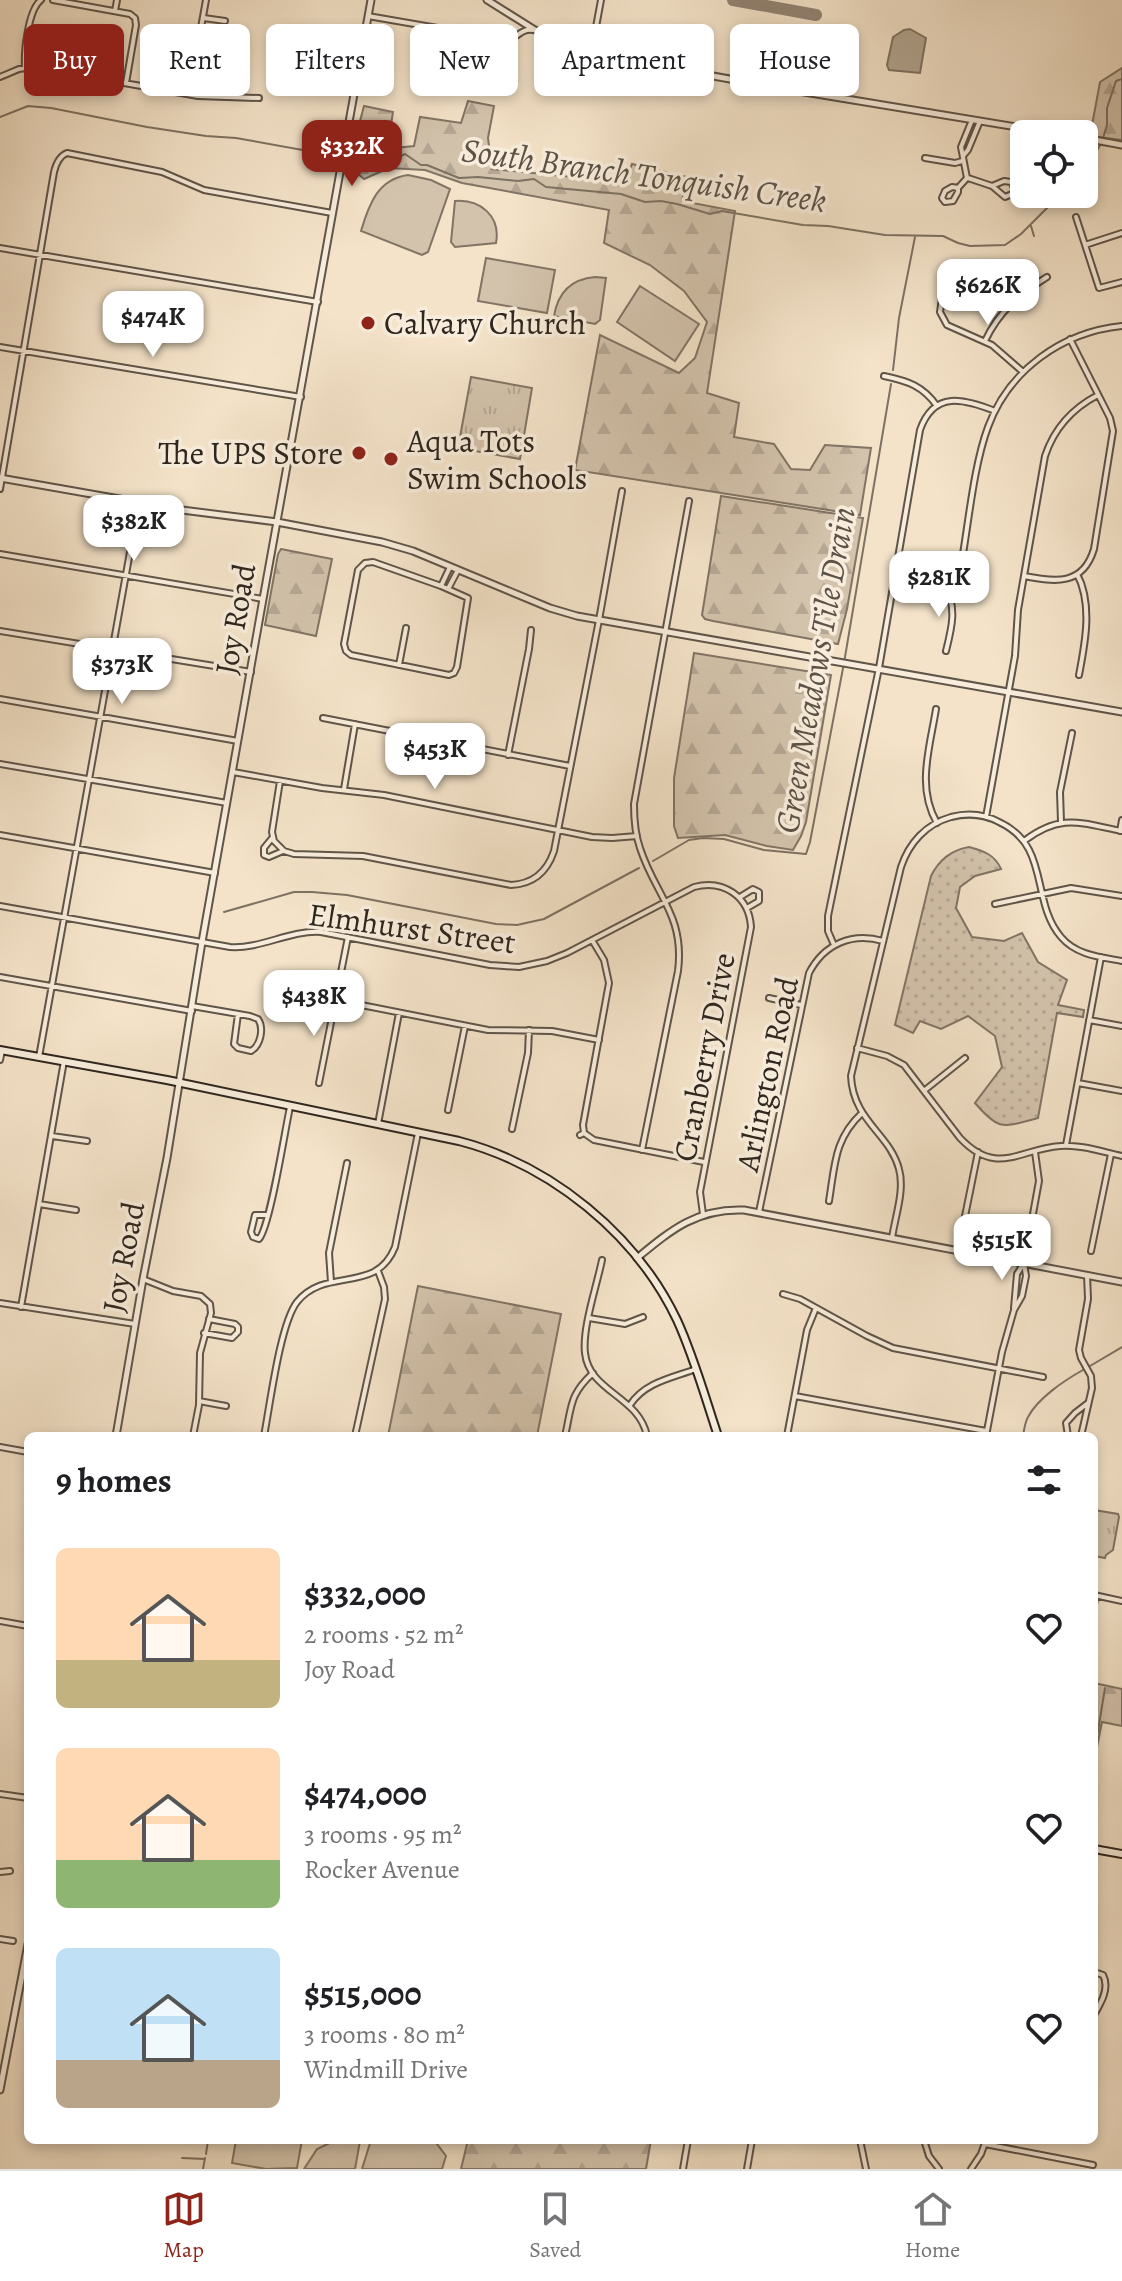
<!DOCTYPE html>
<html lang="en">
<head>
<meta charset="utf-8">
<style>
  :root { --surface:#fff; --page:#f2f2f2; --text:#202124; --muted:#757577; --line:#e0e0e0; --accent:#8f2418 }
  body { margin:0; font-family:Alegreya,serif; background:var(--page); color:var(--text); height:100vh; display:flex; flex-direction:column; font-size:30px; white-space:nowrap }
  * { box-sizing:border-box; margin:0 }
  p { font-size:26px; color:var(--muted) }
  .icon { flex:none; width:44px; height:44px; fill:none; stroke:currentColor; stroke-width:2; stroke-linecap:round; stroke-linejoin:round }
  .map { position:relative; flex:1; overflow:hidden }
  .sheet { position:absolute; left:24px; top:1432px; width:1074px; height:712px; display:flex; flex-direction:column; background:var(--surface); border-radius:12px; box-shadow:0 4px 12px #0003 }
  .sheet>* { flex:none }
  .guide { position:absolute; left:24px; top:24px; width:1074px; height:72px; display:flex; gap:16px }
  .buttons { position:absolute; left:1010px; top:120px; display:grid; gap:16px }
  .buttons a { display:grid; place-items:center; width:88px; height:88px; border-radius:12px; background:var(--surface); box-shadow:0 4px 12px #0003; font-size:40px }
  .price { position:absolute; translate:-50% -68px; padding:0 18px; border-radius:16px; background:#fff; color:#222; font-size:26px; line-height:52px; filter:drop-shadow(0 2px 4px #0008) }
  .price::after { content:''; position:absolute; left:50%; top:48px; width:24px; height:18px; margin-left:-12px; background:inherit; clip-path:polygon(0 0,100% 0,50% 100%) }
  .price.selected { background:var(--accent); color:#fff }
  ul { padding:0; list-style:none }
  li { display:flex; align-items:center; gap:24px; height:200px; padding:0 32px }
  li span { display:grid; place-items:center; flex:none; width:224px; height:160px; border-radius:12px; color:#555 }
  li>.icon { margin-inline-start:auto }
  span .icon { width:96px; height:96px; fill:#fffc; stroke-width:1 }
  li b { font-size:34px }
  h2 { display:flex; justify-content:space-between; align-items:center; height:96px; padding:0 32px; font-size:34px }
  .tag { padding:0 28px; border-radius:12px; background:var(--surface); box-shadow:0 4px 12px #0003; font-size:28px; line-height:72px }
  .tag.selected { background:var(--accent); color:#fff }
  .tabs { display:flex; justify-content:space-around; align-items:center; height:112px; border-top:2px solid var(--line); background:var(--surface); font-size:22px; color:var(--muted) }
  .tabs a { display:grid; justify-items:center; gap:4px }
  .tabs .selected { color:var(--accent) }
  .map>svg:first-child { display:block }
  .grass { fill:url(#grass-tufts); stroke:#817465; stroke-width:2 }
  .forest { fill:url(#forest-firs); stroke:#817465; stroke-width:2 }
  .park { fill:url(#park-dots); stroke:#817465; stroke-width:2 }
  .pitch { fill:#d3c3ac; stroke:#817465; stroke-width:2 }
  .water { fill:#b1a38f; stroke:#7d7162; stroke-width:2 }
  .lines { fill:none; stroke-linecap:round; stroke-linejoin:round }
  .stream { stroke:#7d7162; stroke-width:2 }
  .taxiway { stroke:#928474; stroke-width:12 }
  .minor-casing { stroke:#605549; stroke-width:8 }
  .tertiary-casing { stroke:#605549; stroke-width:9 }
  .secondary-casing { stroke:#2f261e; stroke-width:10 }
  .minor { stroke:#f8eddc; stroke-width:4 }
  .tertiary { stroke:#f8eddc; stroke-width:5 }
  .secondary { stroke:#f8eddc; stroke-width:6 }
  .poi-dot { fill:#8f2418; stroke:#f8eddc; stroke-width:3 }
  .labels { text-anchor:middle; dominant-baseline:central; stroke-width:7; stroke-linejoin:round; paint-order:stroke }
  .poi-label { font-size:32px; fill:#2f261e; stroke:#f8eddc; text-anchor:start }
  .street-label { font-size:32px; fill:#2f261e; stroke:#f8eddc }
  .water-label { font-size:34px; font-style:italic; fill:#5c5246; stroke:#f8eddc }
</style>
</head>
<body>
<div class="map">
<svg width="1122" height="2169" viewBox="0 0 1122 2169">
  <defs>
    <pattern id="grass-tufts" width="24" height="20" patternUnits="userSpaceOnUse" patternTransform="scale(2)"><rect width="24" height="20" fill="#d3c3ac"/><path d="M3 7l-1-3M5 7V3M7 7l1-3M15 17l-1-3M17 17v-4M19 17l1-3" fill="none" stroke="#b5a794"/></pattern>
    <pattern id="forest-firs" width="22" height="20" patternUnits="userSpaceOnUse" patternTransform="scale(2)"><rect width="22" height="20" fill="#d3c3ac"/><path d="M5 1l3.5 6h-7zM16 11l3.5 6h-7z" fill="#b5a794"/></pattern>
    <pattern id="park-dots" width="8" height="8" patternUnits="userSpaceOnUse" patternTransform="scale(2)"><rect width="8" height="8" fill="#d3c3ac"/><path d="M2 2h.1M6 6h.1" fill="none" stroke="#b5a794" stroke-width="1.8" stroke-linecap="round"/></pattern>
  </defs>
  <rect width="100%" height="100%" fill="#f4e3c9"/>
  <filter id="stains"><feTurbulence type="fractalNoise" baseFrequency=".0025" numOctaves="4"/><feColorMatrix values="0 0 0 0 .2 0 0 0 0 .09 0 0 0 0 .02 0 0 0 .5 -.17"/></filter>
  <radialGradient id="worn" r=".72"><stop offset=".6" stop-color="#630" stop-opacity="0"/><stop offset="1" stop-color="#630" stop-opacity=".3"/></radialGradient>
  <path class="grass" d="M471,377L532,388L520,459L458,448Z
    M1094,1510L1118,1514L1119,1517L1113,1550L1106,1555L1105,1558L1094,1556Z"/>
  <path class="forest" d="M1122,68V140L1090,136L1100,82Z
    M468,101L494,106L488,138L492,169L593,179L623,186L632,164L687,177L682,201L735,211L707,393L739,403L734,437L774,444L791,469L810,470L825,445L871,448L860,515L575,470L600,335L679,373L695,358L707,322L684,291L650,265L604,243L609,210L462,183L425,170L389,168L364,179L357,173L347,170L364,106L393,112L388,144L394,148L414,146L420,117L461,123Z
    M721,496L863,518L847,609L838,644L713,621L705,619L702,615Z
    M281,549L332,559L316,636L265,625L278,554Z
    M694,653L831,675L806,822L801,836L793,850L767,846L725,835L678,838L674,826V778Z
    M418,1286L561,1314L537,1436H388Z
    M1094,1683L1122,1689V1726L1102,1722L1097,1747L1094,1746Z
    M468,2140H651L646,2169H461Z"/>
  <path class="park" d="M969,847C984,851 995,855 1001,869L975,876L960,887L956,908L972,937L1004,941L1022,933L1038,962L1067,980L1058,1005L1084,1010L1083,1017L1057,1013L1038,1118C1003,1127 1000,1132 975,1103L1002,1067L995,1036L968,1016L941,1029L920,1021L913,1033L895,1025L931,876C939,860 951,850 969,847Z"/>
  <path class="pitch" d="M408,175L431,180L450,189L428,252L422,255L361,231C369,204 378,179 408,175Z
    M455,201C480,199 501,216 496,243L455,247L451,242Z
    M486,258L555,270L547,313L478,301Z
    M595,277L606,278L600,320L595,324L554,316C558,292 572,279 595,277Z
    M640,286L699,324L675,361L617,322Z
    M236,2140H302L297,2168L266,2169L232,2163Z
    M336,2140L360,2141L355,2169H304L317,2149Z
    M371,2140H434L446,2156L442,2169H362Z"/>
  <path class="water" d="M910,29L926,38L920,73L889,70L887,65L893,37L904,30Z"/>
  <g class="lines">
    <path class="stream" d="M0,117L28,106L51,108L147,127L206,136L236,138L347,158L364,167L370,159L386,163L405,154L421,165H427L459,178L478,177L518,181L534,179L546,187L621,194L645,202L661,201L677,204L710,214L722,211L803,225L828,226L885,235L943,236L958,243L970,246L1005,245L1021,234L1061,194
      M1103,138L1107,125V108L1116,81L1122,79
      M1084,170L1101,144
      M1031,226L1034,236
      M893,370L899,318L915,237
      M653,861L689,840L703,838L724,839L764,850L806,854L810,842L844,663L891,384
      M224,912L294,892H312L347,895L496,924L517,925L544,919L639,868
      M1090,1366L1122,1347
      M1023,1436C1024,1430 1025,1422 1028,1417C1038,1398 1065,1380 1083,1370
      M1096,1743L1105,1688
      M206,2154L208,2140
      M182,2158L205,2159
      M203,2169L205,2158"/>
    <path class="taxiway" d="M733,0L816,15"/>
    <defs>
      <path id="minor" d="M53,0L130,14L135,18L136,25L126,83
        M115,11L117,0
        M368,16L507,40C518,38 521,28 533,30
        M204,18L225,21
        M591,54L601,0
        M25,68C24,51 28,10 41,0
        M0,77L19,69L33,67L198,96L259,98
        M189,94L206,0
        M963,156L968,150L980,121
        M925,158L955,163L962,161
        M968,178L992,186
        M1004,181L1011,182L1015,189L1012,194L1005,197L992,186Z
        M958,188L952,187L945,191L942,198L945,202L953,201L958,192V188L967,178L961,147L972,120
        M1076,217L1099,288L1122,282
        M1085,245L1122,233
        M0,248L318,302
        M943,291L940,312L947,325L992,345L1023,372
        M985,341C999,311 1020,294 1047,277
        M0,347L301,397
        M884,376C908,381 923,386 937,406
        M0,489L54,172C56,164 59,156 67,153L162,172L204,190L332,213
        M0,554L263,599
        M373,562L441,586L468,598L457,667L454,673L449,675L351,655L346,651L344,644L358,570L365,563Z
        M1077,574C1093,604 1085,644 1079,675
        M1024,576C1055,582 1083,586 1094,549L1113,431L1110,418L1070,339
        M945,585C957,608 952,627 946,651
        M441,586L450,567
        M448,589L458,570
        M892,592C922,602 951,591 962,560C969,519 974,465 988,427C1009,370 1062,332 1122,326
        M0,631L251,672
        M399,665L406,628
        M0,699L238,741
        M936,709C930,747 916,787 937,823
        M323,718L570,766
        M508,755L529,649L531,630
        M0,764L227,803
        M233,772L322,788L384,795L592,837L612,838L637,836
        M280,781L272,832L274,841L284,851L294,854L363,856L511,885C533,884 547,872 554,851L599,620L622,491
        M344,789L355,724
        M986,817L1015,656L1018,610L1045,456C1054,429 1073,408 1098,395
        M1061,822L1060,792L1072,733
        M1120,831L1122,820
        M0,835L215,873
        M273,837L264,848V855L269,857L283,851
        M1024,841C1061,813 1080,823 1122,831
        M740,897L753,889L759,892V901L747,908
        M995,904L1071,888L1122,896
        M0,906L230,947C262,949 289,930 321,932L490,965L519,967L547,961L567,953L694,887C723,879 749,896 751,927L700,1192L703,1214
        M834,945L828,931V916L879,668L920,430C934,390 964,399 995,411
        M0,977L192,1011
        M769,998L801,1005
        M336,1000L488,1030L552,1031L599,1040
        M192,1006L250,1016L258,1019C264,1028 261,1045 251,1051L238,1048L234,1044L238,1014
        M1089,1020L1122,1026
        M857,1048L887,1056L904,1065L960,1138C997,1177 1019,1149 1060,1146C1079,1144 1103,1152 1122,1156
        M39,1057L139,502
        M0,1060L2,1051
        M319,1083L348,937
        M1078,1083L1122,1091
        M925,1090L965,1058
        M448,1110L465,1026
        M378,1124L399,1013
        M512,1129L528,1053L529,1030
        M584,1133L583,1125L609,983L604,960L592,940
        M580,1135L584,1133L594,1140L704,1162
        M52,1136L87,1141
        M1066,1145L1101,957
        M642,1150L678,971C685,915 655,895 640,848C635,834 634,819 634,804L689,501
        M829,1201C835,1165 834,1139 862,1113
        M39,1204L76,1210
        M759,1212L809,973C824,944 852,932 883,941
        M268,1215H255L251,1232L253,1237L259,1239C270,1227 285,1130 290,1107
        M963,1226L978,1152
        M892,1238C895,1217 905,1190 899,1169C890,1134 853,1121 851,1076L901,867C909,843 926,824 951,817C967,813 984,814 999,822C1051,846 1030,901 1061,937C1076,955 1100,957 1122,961
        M1091,1251L1111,1154
        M602,1260C597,1285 582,1328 585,1353C589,1392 639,1396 647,1436
        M143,1279L173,1291L201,1296L210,1304L211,1313L200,1353L199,1405L193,1436
        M331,1282L329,1253L347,1163
        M783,1294L800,1299L867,1336L893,1348L1043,1377
        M0,1303L135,1324
        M21,1307L64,1061
        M1014,1308L1017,1274L1024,1263
        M589,1318L625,1324L643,1317
        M204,1333L232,1338L238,1332V1327L235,1324L209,1319
        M795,1396L986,1431
        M199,1401L226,1406
        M630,1405C645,1382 672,1378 696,1369
        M264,1436C270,1405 280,1324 297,1302C326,1266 376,1295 395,1247L418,1133
        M355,1436L385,1299L384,1287L378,1271
        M565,1436C572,1406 569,1395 593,1373
        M787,1436L807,1330L816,1308
        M986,1436L1002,1352L1014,1310L1022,1296L1026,1276L1024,1263L1039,1181L1035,1152
        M1068,1436L1066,1423L1075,1413L1088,1403
        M1081,1436L1092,1388L1091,1376L1081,1358L1079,1350L1088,1299L1087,1275
        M0,1447L28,1452
        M1094,1595L1122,1601
        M1094,1604L1096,1595
        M0,1621L28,1626
        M0,1794L28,1798
        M0,1872L10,1871
        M0,1939L13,1941
        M1094,1972L1103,1975C1110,1988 1101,2003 1094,2015
        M860,2140L866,2169
        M924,2140L929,2156L939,2169
        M985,2144L1093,2165
        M683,2169L688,2140
        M747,2169L752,2140
        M971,2169L981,2154L986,2140"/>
      <path id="tertiary" d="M487,0L535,30L591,54L774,87L1059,134
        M1084,138L1122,145
        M0,478L182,510L277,522L382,542L413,551L550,608L577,616L1122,712
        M637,1258C671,1230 697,1208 744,1210L1122,1282
        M116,1436L143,1279L167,1158L202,942L263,599L371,0
        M0,2090L28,1944"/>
      <path id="secondary" d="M0,1050L167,1080L459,1141C551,1165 636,1234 677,1320C694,1357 705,1397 718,1436
        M1094,1849L1122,1854"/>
    </defs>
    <use href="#minor" class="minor-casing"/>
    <use href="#tertiary" class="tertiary-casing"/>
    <use href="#secondary" class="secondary-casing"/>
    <use href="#minor" class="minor"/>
    <use href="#tertiary" class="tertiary"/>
    <use href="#secondary" class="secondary"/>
  </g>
  <g class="poi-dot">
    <circle cx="368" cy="323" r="8"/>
    <circle cx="359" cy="453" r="8"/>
    <circle cx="391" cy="459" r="8"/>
  </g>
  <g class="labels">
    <g class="poi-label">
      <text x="384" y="323">Calvary Church</text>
      <text x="407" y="441">Aqua Tots<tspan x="407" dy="37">Swim Schools</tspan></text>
      <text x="343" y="453" text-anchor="end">The UPS Store</text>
    </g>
    <g class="street-label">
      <text transform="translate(235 619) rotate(-80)">Joy Road</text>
      <text transform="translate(412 928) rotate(8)">Elmhurst Street</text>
      <text transform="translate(704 1057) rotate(-79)">Cranberry Drive</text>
      <text transform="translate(767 1074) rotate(-78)">Arlington Road</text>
      <text transform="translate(123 1257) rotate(-79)">Joy Road</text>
    </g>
    <g class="water-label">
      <text transform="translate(644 175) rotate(8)">South Branch Tonquish Creek</text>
      <text transform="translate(815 670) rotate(-80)">Green Meadows Tile Drain</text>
    </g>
  </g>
  <rect width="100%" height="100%" filter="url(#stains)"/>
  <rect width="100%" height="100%" fill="url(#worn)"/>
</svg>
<div class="buttons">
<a><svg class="icon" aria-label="locate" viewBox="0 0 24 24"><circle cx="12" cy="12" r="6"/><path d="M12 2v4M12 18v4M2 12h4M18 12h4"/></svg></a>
</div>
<b class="price selected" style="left:352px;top:188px">$332K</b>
<b class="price" style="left:988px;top:327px">$626K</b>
<b class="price" style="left:153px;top:359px">$474K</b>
<b class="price" style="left:134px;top:563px">$382K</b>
<b class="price" style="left:939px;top:619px">$281K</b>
<b class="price" style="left:122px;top:706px">$373K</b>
<b class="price" style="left:435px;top:791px">$453K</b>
<b class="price" style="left:314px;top:1038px">$438K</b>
<b class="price" style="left:1002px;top:1282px">$515K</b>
<div class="guide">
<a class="tag selected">Buy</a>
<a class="tag">Rent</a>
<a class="tag">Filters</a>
<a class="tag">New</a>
<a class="tag">Apartment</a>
<a class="tag">House</a>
</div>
<section class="sheet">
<h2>9 homes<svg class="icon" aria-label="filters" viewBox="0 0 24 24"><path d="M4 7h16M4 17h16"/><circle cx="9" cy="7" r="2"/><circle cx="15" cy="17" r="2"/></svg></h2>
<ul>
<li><span style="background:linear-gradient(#ffd9b3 70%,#c2b280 0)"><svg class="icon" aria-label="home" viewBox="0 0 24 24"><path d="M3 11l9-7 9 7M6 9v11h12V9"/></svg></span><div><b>$332,000</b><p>2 rooms · 52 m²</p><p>Joy Road</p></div><svg class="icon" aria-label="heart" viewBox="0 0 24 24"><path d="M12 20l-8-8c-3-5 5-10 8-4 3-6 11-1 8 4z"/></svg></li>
<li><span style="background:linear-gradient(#ffd9b3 70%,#8fb573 0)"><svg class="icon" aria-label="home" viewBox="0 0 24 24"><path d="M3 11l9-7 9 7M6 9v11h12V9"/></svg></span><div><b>$474,000</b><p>3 rooms · 95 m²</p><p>Rocker Avenue</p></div><svg class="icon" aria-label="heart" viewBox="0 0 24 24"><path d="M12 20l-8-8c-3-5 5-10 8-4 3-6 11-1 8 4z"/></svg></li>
<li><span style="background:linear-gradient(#bfe0f5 70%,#b9a48a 0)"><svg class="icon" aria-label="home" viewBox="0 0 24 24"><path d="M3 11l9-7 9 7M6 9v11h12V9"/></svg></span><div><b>$515,000</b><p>3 rooms · 80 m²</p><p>Windmill Drive</p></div><svg class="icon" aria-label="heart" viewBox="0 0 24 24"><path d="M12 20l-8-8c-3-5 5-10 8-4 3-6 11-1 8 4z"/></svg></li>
</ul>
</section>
</div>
<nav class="tabs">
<a class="selected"><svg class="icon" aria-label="map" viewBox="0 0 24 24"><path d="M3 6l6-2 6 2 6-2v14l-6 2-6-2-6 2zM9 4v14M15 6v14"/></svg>Map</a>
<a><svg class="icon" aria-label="saved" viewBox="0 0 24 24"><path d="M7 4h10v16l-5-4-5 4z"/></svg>Saved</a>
<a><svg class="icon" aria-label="home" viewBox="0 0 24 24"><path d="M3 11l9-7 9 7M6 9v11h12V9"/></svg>Home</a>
</nav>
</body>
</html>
